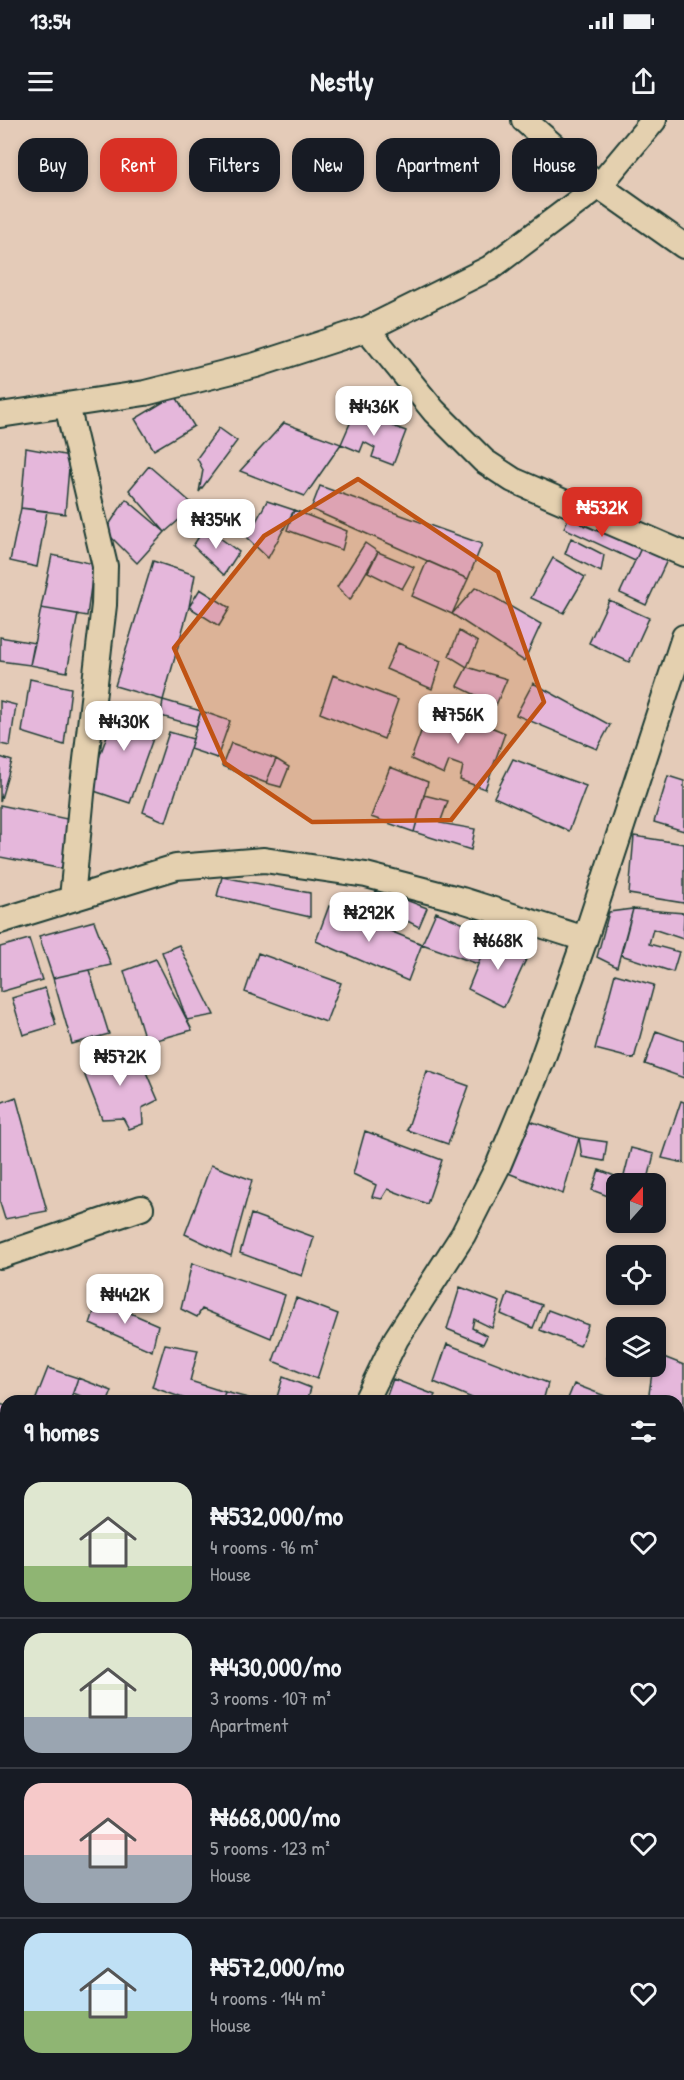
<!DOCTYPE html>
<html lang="en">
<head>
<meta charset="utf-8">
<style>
  :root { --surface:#171b24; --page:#20242c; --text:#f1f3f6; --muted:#9ea1a6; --line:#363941; --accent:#d93025 }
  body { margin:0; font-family:"Patrick Hand",sans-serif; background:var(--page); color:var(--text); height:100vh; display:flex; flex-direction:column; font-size:22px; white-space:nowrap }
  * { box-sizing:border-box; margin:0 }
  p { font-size:20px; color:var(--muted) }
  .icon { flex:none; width:33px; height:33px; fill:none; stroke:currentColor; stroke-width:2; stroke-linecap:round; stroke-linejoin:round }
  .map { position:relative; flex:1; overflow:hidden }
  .side { position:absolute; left:0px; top:1275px; width:684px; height:686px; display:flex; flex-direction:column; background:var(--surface); border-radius:18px 18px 0 0; box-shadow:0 3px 9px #0003 }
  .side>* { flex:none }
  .hud { position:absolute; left:18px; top:18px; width:648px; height:54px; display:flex; gap:12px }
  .needle { width:39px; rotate:21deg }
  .controls { position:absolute; left:606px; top:1053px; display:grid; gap:12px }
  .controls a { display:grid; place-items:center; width:60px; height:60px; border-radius:12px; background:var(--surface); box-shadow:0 3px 9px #0003; font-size:30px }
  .price { position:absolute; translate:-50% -51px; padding:0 14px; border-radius:12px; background:#fff; color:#222; font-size:20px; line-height:39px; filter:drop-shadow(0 2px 3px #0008) }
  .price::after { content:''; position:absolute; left:50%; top:36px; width:18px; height:14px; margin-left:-9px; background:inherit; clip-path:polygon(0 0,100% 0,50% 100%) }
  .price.active { background:var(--accent); color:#fff }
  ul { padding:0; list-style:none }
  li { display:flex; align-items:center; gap:18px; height:150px; padding:0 24px }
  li+li { border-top:2px solid var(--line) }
  li span { display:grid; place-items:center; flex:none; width:168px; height:120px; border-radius:18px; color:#555 }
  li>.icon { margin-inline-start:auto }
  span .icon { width:72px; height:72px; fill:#fffc; stroke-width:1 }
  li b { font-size:26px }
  h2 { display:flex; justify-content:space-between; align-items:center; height:72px; padding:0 24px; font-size:26px }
  .tag { padding:0 21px; border-radius:18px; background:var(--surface); box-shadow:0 3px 9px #0003; font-size:21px; line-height:54px }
  .tag.active { background:var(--accent); color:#fff }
  .status { display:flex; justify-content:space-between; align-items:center; height:42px; padding:0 30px; background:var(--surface); direction:ltr }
  .status svg { height:16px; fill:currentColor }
  header { display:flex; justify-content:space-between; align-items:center; height:78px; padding:0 24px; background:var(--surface); font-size:27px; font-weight:700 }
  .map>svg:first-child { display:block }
  .building { fill:#e5b7db; stroke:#1f3d34; stroke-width:1.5 }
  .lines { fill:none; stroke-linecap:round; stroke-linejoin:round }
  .street-casing { stroke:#1f3d34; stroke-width:28 }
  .street { stroke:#e4d0af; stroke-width:24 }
  .marked { fill:#c05314; fill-opacity:0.2; stroke:#c05314; stroke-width:4.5; stroke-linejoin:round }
</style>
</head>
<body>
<div class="status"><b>13:54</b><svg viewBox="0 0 49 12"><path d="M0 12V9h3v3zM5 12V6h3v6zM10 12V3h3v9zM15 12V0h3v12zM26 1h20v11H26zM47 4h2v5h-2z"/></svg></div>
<header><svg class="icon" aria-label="menu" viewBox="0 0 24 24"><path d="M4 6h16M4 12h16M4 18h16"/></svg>Nestly<svg class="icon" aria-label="share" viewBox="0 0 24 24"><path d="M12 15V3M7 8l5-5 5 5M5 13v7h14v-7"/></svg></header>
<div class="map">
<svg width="684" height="1960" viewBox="0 0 684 1960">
  <rect width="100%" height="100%" fill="#e4cbb8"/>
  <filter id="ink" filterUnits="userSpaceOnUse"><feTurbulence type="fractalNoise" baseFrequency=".0167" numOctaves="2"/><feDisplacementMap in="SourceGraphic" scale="12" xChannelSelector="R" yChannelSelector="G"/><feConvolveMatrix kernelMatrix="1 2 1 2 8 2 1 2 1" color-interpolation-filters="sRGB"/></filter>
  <g filter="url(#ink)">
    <path class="building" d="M175,275L194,306L154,330L135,299Z
      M355,292L406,311L393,345L372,337L375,328L364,322L360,332L341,324Z
      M284,303L341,324L305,376L240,351Z
      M219,308L237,321L199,372L203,350L197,338Z
      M26,328L70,336L65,394L21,388Z
      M149,346L195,386L165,412L129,370Z
      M320,366L482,424L468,459L311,389Z
      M126,379L165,412L137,443L105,411Z
      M267,381L294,390L268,438L247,418Z
      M21,388L47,391L37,447L10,441Z
      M294,390L347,411L342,430L287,410Z
      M570,395L641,428L635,441L564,408Z
      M205,407L239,432L224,455L193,426Z
      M571,418L604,435L601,452L565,434Z
      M365,423L378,432L350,480L337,467Z
      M641,428L667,440L646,485L620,473Z
      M378,432L414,447L402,469L368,452Z
      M52,435L94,444L87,496L41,488Z
      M553,438L585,457L564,493L531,478Z
      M153,441L195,455L189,487L163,580L115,566Z
      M427,441L468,459L452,494L412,476Z
      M476,467L541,504L524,541L452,494Z
      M200,469L230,488L219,506L189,487Z
      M609,480L649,498L629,542L589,523Z
      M41,488L78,494L67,552L30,545Z
      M459,511L478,522L467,547L449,536Z
      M0,517L35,523L30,545L0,541Z
      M398,523L441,541L432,569L386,549Z
      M467,547L507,559L496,585L457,566Z
      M333,555L398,580L384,619L320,593Z
      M30,559L71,568L64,625L22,612Z
      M533,563L610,605L597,629L516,595Z
      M163,580L201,591L196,606L161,596Z
      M0,581L16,585L10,626L0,624Z
      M119,582L161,596L130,683L88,669Z
      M432,582L505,613L485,669L460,660L463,646L449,641L444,654L411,639Z
      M201,591L230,601L217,638L190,629Z
      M169,612L193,619L166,702L143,692Z
      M231,623L276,639L266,663L222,646Z
      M0,637L12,641L0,682Z
      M276,639L289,647L281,667L266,663Z
      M513,639L586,666L569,711L494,677Z
      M390,647L428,662L414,712L371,697Z
      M668,656L684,661V711L654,702Z
      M424,675L448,681L440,703L475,709L471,730L414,712Z
      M0,685L67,699L63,749L0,737Z
      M634,716L684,724V783L629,774Z
      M222,757L310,773V797L217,776Z
      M377,769L427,788L419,807L372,783Z
      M329,786L422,824L408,861L316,821Z
      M633,789L617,847L597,837L609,792Z
      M633,789L684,793L683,819L653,809L649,824L679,832L673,852L621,835Z
      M436,792L490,815L478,844L422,824Z
      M94,801L111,845L53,858L39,816Z
      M490,815L529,833L504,887L468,869Z
      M29,819L42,860L0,872V827Z
      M179,825L214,895L187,900L162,832Z
      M258,833L341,863L326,902L245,872Z
      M156,839L192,910L146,923L124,851Z
      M89,850L109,914L72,924L53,858Z
      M615,854L654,865L634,939L595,929Z
      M45,868L56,905L23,915L12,878Z
      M656,911L684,921V958L645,944Z
      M136,929L158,980L142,988L143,1004L129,1009L123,998L102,999L80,943Z
      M427,951L469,966L448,1024L407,1010Z
      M16,977L47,1091L5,1099L0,1083V983Z
      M681,981L684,982V1043L662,1038Z
      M530,1001L579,1018L563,1074L508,1053Z
      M365,1011L442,1040L427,1084L388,1069L382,1079L372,1077L376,1065L353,1054Z
      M579,1018L607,1022L604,1041L582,1037Z
      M631,1028L654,1034L647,1064H622Z
      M211,1045L252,1060L231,1136L185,1114Z
      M599,1050L625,1060L623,1064H616V1079L592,1070Z
      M251,1094L314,1117L302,1156L240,1133Z
      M192,1143L285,1175L271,1218L202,1189L197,1197L181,1189Z
      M460,1167L500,1182L492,1208L474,1199L472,1208L487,1216L483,1224L447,1209Z
      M508,1173L542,1185L533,1208L501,1194Z
      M296,1178L338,1194L317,1259L273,1241Z
      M98,1179L158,1205L152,1231L90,1204Z
      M548,1190L588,1205L580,1226L540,1210Z
      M614,1219L616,1220V1242L607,1238Z
      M165,1224L198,1230L190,1261L225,1272L222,1281H191L152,1267Z
      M447,1224L548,1263L543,1281H479L434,1262Z
      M656,1234L684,1245V1308L678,1305V1281H648L653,1246H656Z
      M48,1248L78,1258L70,1281H35Z
      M283,1257L311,1268L307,1281H289L277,1277Z
      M78,1258L112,1271L108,1281H94L73,1273Z
      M393,1259L435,1275L432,1281H385Z
      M574,1264L618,1281H567Z
      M225,1272L248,1278L247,1281H222Z
      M0,1284L6,1286V1351L1,1363Z
      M678,1305L684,1308L683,1336L678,1335Z
      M2,1414L6,1415V1453L0,1452V1422Z
      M0,1453L6,1455V1490L0,1488Z
      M0,1489L6,1490V1528L0,1527Z
      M682,1519L684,1520V1548L678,1545V1529Z
      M6,1560V1640L0,1638V1578Z
      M0,1705L6,1706V1743L0,1740Z
      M0,1804L6,1806V1866L0,1865Z
      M122,1954H166L164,1960H135Z
      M185,1954H229L245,1960H183Z
      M372,1954H416L414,1960H371Z
      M500,1954H527L524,1960H498Z
      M582,1954H596L614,1960H581Z"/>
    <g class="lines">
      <defs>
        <path id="street" d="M524,0L599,66L684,126
          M367,209L434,291L484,341L513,360L684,434
          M67,285L105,446L104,485L82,674L72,778
          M0,295L145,273L256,245L367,209L490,148L599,66L654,0
          M0,801L176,747L264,740L366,755L462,780L585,819
          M0,1136L141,1088
          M366,1281L396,1219L463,1115L498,1046L541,943L585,819L684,517
          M0,1383L6,1387
          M0,1538L6,1540
          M678,1652L684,1654
          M0,1759L6,1760
          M678,1862L684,1844
          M0,1927L6,1930
          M60,1954L74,1960
          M21,1960L24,1954
          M646,1960L648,1954"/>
      </defs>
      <use href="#street" class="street-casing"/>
      <use href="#street" class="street"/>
    </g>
  </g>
  <path class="marked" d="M358,359L498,452L544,582L451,700L312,702L225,643L174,528L264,416Z"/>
</svg>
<div class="controls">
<a><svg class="needle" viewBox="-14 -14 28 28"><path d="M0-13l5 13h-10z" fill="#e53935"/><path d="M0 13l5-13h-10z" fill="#9ea1a6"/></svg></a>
<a><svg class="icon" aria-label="locate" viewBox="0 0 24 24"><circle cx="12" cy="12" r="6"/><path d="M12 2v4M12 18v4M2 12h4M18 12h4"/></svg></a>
<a><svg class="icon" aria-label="layers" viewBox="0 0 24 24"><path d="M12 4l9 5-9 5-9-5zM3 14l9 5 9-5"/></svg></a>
</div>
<b class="price" style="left:374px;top:317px">₦436K</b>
<b class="price active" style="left:602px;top:418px">₦532K</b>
<b class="price" style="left:216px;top:430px">₦354K</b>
<b class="price" style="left:458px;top:625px">₦756K</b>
<b class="price" style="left:124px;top:632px">₦430K</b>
<b class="price" style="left:369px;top:823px">₦292K</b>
<b class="price" style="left:498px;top:851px">₦668K</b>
<b class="price" style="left:120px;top:967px">₦572K</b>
<b class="price" style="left:125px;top:1205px">₦442K</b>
<div class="hud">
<a class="tag">Buy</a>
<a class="tag active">Rent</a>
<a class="tag">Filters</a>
<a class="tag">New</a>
<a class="tag">Apartment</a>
<a class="tag">House</a>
</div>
<section class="side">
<h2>9 homes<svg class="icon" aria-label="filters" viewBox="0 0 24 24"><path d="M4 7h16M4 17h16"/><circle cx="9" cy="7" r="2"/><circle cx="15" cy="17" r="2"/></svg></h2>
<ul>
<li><span style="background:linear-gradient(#dfe7d0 70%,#8fb573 0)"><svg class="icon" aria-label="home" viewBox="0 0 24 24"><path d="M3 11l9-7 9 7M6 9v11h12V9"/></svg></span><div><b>₦532,000/mo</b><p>4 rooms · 96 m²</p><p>House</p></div><svg class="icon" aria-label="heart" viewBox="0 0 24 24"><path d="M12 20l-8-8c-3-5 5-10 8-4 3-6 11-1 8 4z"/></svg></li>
<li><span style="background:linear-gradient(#dfe7d0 70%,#9aa5b1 0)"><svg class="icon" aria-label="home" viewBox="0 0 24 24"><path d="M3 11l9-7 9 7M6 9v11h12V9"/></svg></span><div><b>₦430,000/mo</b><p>3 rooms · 107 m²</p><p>Apartment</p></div><svg class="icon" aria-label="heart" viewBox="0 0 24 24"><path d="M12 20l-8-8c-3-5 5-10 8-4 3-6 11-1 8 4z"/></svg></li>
<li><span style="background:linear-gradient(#f6c9c9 60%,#9aa5b1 0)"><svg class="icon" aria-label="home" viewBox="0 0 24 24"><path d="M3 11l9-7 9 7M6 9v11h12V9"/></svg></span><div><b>₦668,000/mo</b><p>5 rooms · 123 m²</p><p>House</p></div><svg class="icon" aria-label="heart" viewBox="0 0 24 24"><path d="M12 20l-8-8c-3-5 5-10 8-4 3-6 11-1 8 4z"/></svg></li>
<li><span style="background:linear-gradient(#bfe0f5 65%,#8fb573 0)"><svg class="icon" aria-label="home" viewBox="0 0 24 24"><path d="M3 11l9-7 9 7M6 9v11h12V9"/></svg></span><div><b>₦572,000/mo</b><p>4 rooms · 144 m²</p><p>House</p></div><svg class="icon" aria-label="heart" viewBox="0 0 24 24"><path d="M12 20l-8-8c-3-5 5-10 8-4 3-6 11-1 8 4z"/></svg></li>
</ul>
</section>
</div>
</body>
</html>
